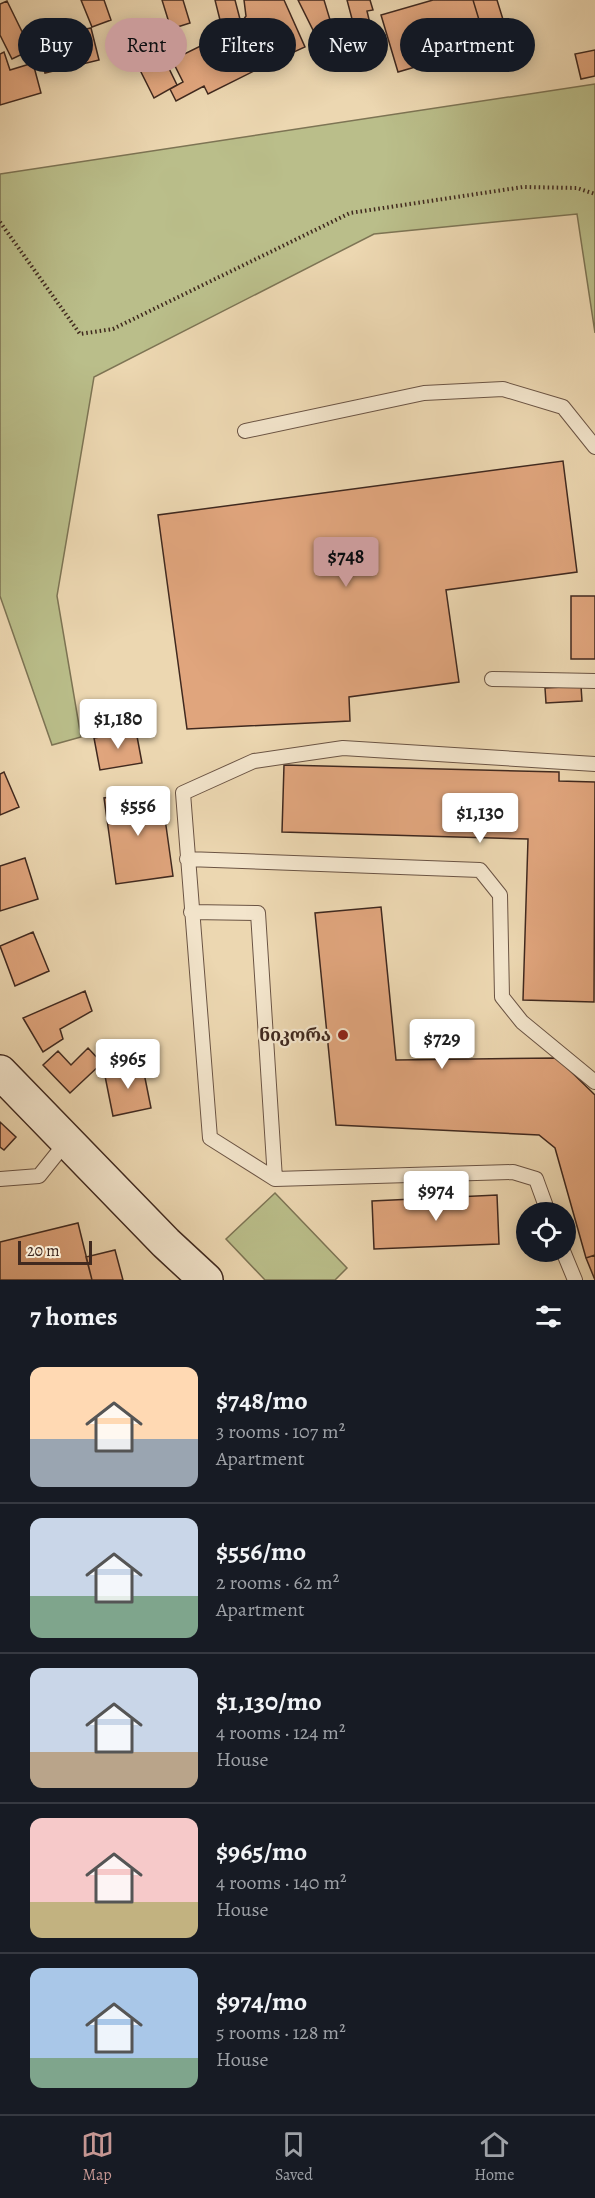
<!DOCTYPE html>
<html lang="en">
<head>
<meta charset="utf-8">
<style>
  :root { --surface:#171b24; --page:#20242c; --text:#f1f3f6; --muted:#9ea1a6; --line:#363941; --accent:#c59692 }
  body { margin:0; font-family:Alegreya,"Noto Serif Georgian",serif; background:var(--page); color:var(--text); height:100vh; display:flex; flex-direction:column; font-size:22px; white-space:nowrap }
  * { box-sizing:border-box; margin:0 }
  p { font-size:20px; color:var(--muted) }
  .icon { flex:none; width:33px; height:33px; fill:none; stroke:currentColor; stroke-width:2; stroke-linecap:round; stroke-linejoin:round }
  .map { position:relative; height:1280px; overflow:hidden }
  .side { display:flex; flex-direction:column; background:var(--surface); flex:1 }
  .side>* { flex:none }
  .top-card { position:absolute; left:18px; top:18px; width:560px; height:54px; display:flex; gap:12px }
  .controls { position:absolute; left:516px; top:1202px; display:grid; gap:12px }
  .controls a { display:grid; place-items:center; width:60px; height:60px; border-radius:50%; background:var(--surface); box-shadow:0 3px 15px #0003; font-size:30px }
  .scale { position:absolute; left:18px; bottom:15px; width:74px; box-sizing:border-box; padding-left:6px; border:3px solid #40291f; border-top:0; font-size:16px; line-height:21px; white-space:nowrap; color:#40291f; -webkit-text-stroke:4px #f3e5cc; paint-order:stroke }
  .price { position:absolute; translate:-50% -51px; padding:0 14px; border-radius:6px; background:#fff; color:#222; font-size:20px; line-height:39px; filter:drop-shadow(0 2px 3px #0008) }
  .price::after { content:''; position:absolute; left:50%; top:36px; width:18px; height:14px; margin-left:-9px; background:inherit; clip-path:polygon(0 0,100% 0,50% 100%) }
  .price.selected { background:var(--accent); color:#111 }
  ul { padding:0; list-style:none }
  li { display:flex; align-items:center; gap:18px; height:150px; padding:0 30px }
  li+li { border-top:2px solid var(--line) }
  li span { display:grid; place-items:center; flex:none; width:168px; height:120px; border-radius:12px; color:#555 }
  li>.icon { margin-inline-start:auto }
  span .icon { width:72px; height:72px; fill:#fffc; stroke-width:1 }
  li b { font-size:26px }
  h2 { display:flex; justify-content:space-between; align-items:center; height:72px; padding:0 30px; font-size:26px }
  .tag { padding:0 21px; border-radius:27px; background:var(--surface); box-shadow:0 3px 15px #0003; font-size:21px; line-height:54px }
  .tag.selected { background:var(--accent); color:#111 }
  .tabs { display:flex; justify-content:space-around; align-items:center; height:84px; border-top:2px solid var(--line); background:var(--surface); font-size:16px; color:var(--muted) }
  .tabs a { display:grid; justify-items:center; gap:3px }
  .tabs .selected { color:var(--accent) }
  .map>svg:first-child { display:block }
  .green { fill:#babe8a; stroke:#7d7454; stroke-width:1.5 }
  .building { fill:#e0a57d; stroke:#40291f; stroke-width:1.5 }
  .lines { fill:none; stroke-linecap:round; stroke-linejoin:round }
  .lane-casing { stroke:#6b5444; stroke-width:16 }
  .secondary-casing { stroke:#40291f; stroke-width:36 }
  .path { stroke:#40291f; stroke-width:4; stroke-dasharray:1.5 3; stroke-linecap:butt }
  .lane { stroke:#f3e5cc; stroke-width:14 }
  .secondary { stroke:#f3e5cc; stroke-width:33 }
  .poi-dot { fill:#8f2418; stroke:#f3e5cc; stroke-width:2 }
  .labels { text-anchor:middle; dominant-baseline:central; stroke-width:4.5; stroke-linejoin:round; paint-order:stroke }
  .poi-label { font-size:18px; font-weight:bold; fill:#40291f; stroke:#f3e5cc; text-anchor:end }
</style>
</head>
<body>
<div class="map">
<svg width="595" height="1280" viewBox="0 0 595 1280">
  <rect width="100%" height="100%" fill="#ecd7b1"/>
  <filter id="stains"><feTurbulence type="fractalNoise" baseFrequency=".00333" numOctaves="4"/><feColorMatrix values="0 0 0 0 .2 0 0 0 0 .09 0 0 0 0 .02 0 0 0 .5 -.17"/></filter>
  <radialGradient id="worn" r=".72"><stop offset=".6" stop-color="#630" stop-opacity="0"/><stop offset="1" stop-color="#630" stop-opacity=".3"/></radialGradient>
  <path class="green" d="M595,84V333L577,214L374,234L94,377L57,596L81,737L52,745L0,596V174Z
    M275,1193L347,1268L335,1280H265L226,1239Z"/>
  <path class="building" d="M81,0H104L111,20L92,27Z
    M162,0H183L190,23L171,29Z
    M215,0H235L241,23L222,28Z
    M244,0H284L305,47L261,67L241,23L246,16Z
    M298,0H324L334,33L317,38Z
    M347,0H370L373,10L367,11L375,45L360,49Z
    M433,0H473L487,46L398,72L381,15Z
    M473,0H497L509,39L487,46Z
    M7,1L31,50L12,59L0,35V4Z
    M60,21L63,34L91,28L99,60L45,73L34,27Z
    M237,28L258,69L208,94L204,86L176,101L170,89L183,82L172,60Z
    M151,42L154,48L158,46L177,85L154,98L131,52Z
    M595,50V76L581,79L575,54Z
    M4,52L10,70L33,63L41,93L0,105V54Z
    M563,461L577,572L446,590L459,682L349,697L350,721L187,729L158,515Z
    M571,596H595V659H571Z
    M581,686L582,701L546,703L545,688Z
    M136,731L142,763L100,770L94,738Z
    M284,765L559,772V781L595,782L594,1002L523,1000L528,839L282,832Z
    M4,772L19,807L0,815V774Z
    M161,790L173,876L116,884L104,798Z
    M25,858L38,899L0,911V866Z
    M381,907L396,1060L557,1058L595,1095V1255L586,1258L555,1148L539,1135L336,1125L315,913Z
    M33,932L49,971L15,986L0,946Z
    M85,991L92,1011L60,1029L63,1039L43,1052L23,1018Z
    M88,1048L102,1063L70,1093L43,1065L58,1051L71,1065Z
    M142,1063L151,1108L113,1116L104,1071Z
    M0,1122L16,1137L4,1150L0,1147Z
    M497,1195L499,1244L374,1249L372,1201Z
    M78,1223L92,1280H0V1242Z
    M115,1250L123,1280H92L86,1257Z
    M595,1255V1280L586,1258Z"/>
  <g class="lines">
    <defs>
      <path id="lane" d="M245,431L424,393L503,389L563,407L595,447
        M492,679L595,681
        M187,859L480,870L500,895L502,997L522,1022L595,1082
        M191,912L258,913L275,1179
        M0,1179L39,1176L67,1141
        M548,1212L536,1179L513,1172L275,1179L210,1138L183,793L254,761L343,748L595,764
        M563,1251L575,1280"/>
      <path id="secondary" d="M0,1072L166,1243L206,1280"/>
    </defs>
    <use href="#lane" class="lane-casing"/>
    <use href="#secondary" class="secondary-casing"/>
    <path class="path" d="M0,222L80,334L113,329L350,213L523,187L577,188L595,194"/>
    <use href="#lane" class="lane"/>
    <use href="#secondary" class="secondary"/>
  </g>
  <circle class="poi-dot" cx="343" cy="1035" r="6"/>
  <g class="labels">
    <g class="poi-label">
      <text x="331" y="1035">ნიკორა</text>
    </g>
  </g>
  <rect width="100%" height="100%" filter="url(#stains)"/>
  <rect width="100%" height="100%" fill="url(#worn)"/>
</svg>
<div class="controls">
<a><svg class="icon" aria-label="locate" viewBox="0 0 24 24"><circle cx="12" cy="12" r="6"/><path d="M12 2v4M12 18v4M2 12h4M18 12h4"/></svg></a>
</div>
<div class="scale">20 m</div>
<b class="price selected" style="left:346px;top:588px">$748</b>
<b class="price" style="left:118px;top:750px">$1,180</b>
<b class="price" style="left:138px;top:837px">$556</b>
<b class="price" style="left:480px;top:844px">$1,130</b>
<b class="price" style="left:442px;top:1070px">$729</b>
<b class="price" style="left:128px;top:1090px">$965</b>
<b class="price" style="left:436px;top:1222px">$974</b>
<div class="top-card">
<a class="tag">Buy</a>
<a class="tag selected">Rent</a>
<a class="tag">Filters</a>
<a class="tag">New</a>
<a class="tag">Apartment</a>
</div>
</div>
<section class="side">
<h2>7 homes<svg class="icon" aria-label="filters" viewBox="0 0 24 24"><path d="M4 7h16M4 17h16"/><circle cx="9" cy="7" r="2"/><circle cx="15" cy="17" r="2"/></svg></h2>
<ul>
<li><span style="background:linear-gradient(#ffd9b3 60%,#9aa5b1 0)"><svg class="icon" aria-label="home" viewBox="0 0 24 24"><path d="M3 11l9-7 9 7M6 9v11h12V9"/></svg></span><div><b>$748/mo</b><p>3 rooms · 107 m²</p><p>Apartment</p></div></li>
<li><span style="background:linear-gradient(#c9d6e8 65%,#7fa58c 0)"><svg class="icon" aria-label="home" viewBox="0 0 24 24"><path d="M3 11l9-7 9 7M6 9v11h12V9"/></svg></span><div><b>$556/mo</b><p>2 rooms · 62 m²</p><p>Apartment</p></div></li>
<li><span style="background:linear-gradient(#c9d6e8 70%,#b9a48a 0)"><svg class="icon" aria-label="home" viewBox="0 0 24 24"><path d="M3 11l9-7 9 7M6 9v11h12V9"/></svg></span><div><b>$1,130/mo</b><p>4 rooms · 124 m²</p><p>House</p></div></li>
<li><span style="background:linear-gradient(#f6c9c9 70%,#c2b280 0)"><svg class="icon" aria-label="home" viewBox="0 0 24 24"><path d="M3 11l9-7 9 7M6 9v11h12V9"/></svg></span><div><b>$965/mo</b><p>4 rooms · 140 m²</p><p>House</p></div></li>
<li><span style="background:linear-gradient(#a9c7e8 75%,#7fa58c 0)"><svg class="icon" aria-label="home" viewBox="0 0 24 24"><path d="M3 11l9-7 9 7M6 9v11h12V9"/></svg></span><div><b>$974/mo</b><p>5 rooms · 128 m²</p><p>House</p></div></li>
</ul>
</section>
<nav class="tabs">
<a class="selected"><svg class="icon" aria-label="map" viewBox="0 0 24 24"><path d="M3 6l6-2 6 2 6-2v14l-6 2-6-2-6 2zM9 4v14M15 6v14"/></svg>Map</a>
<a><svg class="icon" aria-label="saved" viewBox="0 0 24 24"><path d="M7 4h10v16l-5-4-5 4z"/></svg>Saved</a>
<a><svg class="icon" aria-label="home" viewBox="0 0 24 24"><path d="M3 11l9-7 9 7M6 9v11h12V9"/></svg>Home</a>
</nav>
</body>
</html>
